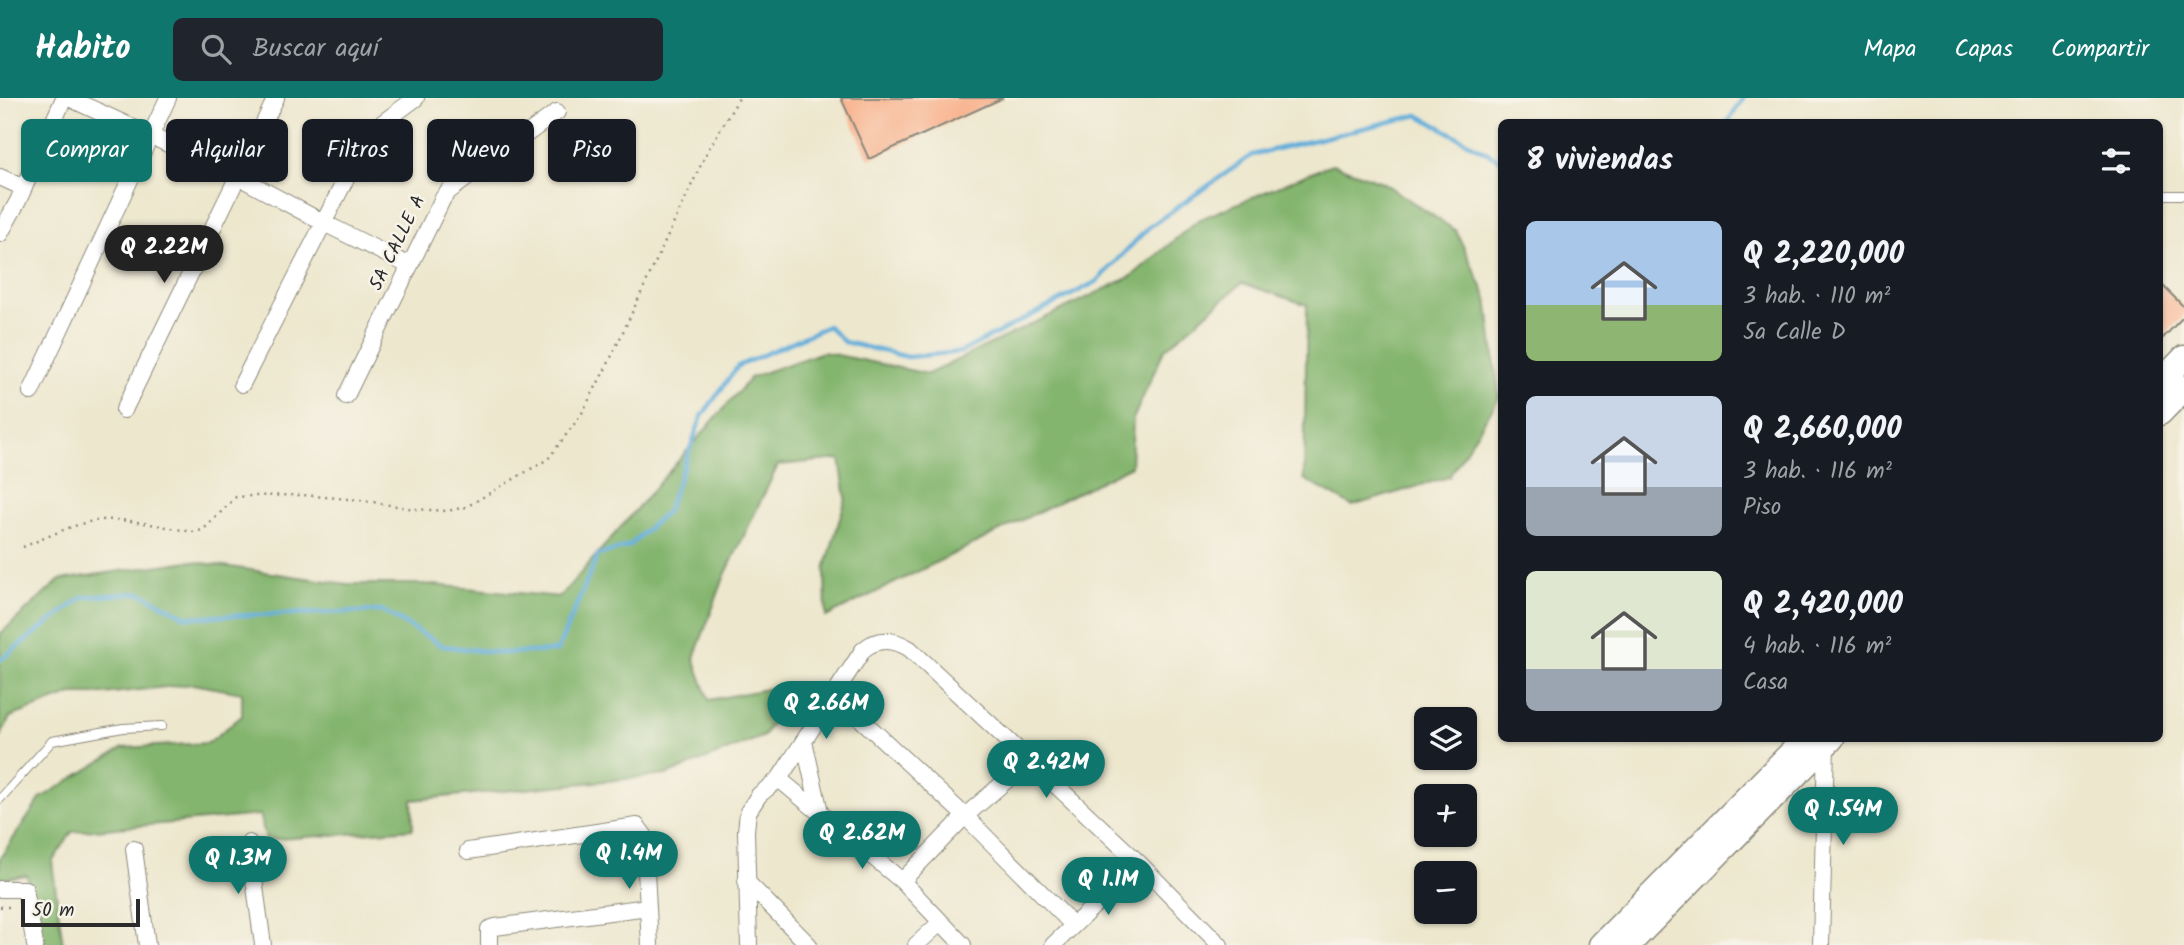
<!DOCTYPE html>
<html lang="es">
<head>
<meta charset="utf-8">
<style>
  :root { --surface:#171b24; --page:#20242c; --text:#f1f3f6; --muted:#9ea1a6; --accent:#0f766e }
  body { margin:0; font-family:Kalam,sans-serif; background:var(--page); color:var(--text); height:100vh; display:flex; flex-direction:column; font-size:26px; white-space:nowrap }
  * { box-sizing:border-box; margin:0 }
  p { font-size:23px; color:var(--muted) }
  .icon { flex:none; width:38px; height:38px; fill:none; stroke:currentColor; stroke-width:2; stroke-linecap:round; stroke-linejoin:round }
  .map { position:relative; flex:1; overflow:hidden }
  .panel { position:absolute; left:1498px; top:21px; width:665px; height:623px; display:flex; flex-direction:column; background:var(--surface); border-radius:10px; box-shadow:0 2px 5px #0004 }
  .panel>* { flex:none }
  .guide { position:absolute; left:21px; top:21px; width:665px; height:63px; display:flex; gap:14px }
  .fabs { position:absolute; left:1414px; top:609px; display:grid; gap:14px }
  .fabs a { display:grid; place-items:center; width:63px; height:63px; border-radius:10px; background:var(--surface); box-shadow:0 2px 5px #0004; font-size:35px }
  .scale { position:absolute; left:21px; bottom:18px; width:119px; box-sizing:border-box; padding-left:7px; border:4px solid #2b2b2b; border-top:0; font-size:19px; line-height:24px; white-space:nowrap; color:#2b2b2b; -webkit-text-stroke:5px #f7f3e8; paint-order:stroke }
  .price { position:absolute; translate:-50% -60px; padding:0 16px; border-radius:24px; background:var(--accent); color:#fff; font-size:23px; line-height:46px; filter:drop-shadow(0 2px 4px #0008) }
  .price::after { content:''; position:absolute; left:50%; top:42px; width:21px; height:16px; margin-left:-10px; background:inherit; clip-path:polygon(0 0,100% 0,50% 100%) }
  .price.current { background:#222; color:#fff }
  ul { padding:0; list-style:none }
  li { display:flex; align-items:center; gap:21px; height:175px; padding:0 28px }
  li span { display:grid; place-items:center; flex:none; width:196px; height:140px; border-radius:10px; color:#555 }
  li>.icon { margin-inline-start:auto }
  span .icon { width:84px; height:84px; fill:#fffc; stroke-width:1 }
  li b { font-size:30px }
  h2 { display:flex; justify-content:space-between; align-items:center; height:84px; padding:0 28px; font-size:30px }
  .chip { padding:0 24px; border-radius:10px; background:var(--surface); box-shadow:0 2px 5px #0004; font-size:24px; line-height:63px }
  .chip.current { background:var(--accent); color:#fff }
  header { display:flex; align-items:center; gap:42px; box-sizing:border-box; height:98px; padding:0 35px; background:var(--accent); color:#fff }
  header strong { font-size:33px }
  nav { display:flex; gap:38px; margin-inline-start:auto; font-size:24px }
  .search { width:490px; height:63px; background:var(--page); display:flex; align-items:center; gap:18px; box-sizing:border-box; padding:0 24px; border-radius:10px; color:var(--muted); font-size:26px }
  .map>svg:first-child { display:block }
  .forest { fill:#84b56e; stroke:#58704c; stroke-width:2 }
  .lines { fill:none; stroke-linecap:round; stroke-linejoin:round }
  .stream { stroke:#61adda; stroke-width:4.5 }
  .building { fill:#f9ab83 }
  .service-casing { stroke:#8c897c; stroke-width:10 }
  .minor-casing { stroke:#8c897c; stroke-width:18 }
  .trunk-casing { stroke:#8c897c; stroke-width:27 }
  .path { stroke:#8c897c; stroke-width:2.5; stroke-dasharray:2 5; stroke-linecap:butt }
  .service { stroke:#fff; stroke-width:8 }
  .minor { stroke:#fff; stroke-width:16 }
  .trunk { stroke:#fff; stroke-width:24 }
  .labels { text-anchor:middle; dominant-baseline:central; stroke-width:5; stroke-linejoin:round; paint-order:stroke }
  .street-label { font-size:19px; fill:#2b2b2b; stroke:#f7f3e8 }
</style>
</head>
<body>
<header>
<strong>Habito</strong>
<div class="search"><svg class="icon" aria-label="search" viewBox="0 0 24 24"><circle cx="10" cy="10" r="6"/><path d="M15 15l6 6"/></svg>Buscar aquí</div>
<nav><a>Mapa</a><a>Capas</a><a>Compartir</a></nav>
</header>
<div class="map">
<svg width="2184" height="847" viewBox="0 0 2184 847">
  <rect width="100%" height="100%" fill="#f7f3e8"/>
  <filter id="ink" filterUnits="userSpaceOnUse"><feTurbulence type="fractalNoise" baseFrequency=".0143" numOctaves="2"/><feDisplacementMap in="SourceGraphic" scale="14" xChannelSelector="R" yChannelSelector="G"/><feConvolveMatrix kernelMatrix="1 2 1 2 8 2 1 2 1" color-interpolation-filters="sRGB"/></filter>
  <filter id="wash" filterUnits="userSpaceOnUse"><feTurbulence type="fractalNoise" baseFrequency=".00686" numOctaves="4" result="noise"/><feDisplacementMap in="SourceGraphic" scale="28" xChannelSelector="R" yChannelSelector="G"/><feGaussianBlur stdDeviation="1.57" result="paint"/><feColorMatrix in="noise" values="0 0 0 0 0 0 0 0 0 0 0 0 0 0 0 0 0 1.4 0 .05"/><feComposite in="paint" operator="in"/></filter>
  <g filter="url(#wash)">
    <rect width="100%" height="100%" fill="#ede7cd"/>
    <path class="forest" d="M1332,66L1382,84L1456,133L1487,200L1499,300L1449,379L1352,408L1304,381L1307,207L1242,185L1164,252L1133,321L1131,368L826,519L825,471L846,400L840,361L778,367L725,477L694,560L709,602L794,586L764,638L666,677L412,702L413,731L266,742L260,717L72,734L52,764L63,847H40L27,777L0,781V760L41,700L123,650L208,645L242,618V595L193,586L103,596H72L10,619L0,640V536L60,482L189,463L347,486H423L560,499L751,279L823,254L928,276L1132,178L1198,122Z"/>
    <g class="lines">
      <path class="stream" d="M1728,24L1743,0
        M0,562L83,499L141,495L187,519L383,513L443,548L500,555L557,553L598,457L629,448L667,413L702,318L738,268L828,228L844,244L908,259L961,254L1096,184L1149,129L1252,57L1418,17L1502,63"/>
    </g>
    <g id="blocks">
      <path class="building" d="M841,0H1003L869,61Z
        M2160,185L2184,209V218L2160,243Z"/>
    </g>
  </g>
  <g filter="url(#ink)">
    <use href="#blocks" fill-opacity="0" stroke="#8c897c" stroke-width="2"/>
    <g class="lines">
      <defs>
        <path id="service" d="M2160,97H2184
          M0,701L52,643L123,630L162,628"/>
        <path id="minor" d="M69,0L237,78L322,124L410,168
          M0,79L24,90
          M0,136L18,103L64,0
          M242,286L369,35L416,0
          M31,294L168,0
          M346,298L443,100L449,93L557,14
          M124,312L276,0
          M835,597L965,718L1073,827
          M804,643L820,714
          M779,681L902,783L963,847
          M249,745L263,847
          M134,751L147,847
          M468,753L637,728L644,737L650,847
          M746,783L809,847
          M902,783L965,718L1030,662
          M0,791H25L35,847
          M489,847V831L495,829L648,809
          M749,847L746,733L748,714L759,697L779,681L863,552C878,539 894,541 910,551L1139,765L1220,847
          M916,847L941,824
          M1053,847L1139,765
          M1821,847L1826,646"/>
        <path id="trunk" d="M2160,285L2184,260
          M2160,315L2184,290
          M1601,847L1806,640
          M1628,847L1832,640"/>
      </defs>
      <use href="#service" class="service-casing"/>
      <use href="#minor" class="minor-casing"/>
      <use href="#trunk" class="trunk-casing"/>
      <path class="path" d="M23,449C46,440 70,427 94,423C120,418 165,429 192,434L203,432L236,399L252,398L302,397L360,402L414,411L447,413L466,409L548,361L581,317L608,266L707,54L739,0
        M0,809H13"/>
      <use href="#service" class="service"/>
      <use href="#minor" class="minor"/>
      <use href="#trunk" class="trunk"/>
    </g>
  </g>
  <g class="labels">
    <g class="street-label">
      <text transform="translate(398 145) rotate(-64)">5A CALLE A</text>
    </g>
  </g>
</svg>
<div class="fabs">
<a><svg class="icon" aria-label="layers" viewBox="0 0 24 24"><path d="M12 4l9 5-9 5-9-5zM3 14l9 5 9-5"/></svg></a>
<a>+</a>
<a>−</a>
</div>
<div class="scale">50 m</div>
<b class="price current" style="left:164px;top:187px">Q 2.22M</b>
<b class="price" style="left:826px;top:643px">Q 2.66M</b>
<b class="price" style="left:1046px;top:702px">Q 2.42M</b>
<b class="price" style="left:1843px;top:749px">Q 1.54M</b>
<b class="price" style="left:862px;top:773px">Q 2.62M</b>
<b class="price" style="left:629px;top:793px">Q 1.4M</b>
<b class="price" style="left:238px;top:798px">Q 1.3M</b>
<b class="price" style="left:1108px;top:819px">Q 1.1M</b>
<div class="guide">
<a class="chip current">Comprar</a>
<a class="chip">Alquilar</a>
<a class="chip">Filtros</a>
<a class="chip">Nuevo</a>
<a class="chip">Piso</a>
</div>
<section class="panel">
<h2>8 viviendas<svg class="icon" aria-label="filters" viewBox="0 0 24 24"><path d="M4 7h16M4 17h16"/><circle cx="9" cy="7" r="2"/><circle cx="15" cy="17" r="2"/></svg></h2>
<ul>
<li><span style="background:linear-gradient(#a9c7e8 60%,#8fb573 0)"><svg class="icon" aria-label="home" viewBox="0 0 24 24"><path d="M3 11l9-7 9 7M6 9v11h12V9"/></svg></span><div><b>Q 2,220,000</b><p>3 hab. · 110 m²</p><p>5a Calle D</p></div></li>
<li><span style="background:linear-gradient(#c9d6e8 65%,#9aa5b1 0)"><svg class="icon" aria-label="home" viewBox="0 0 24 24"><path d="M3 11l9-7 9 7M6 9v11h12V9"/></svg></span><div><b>Q 2,660,000</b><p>3 hab. · 116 m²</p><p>Piso</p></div></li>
<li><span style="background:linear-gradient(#dfe7d0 70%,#9aa5b1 0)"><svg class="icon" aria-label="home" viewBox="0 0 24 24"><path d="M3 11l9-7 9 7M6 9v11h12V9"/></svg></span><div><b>Q 2,420,000</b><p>4 hab. · 116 m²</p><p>Casa</p></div></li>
</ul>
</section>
</div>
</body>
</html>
